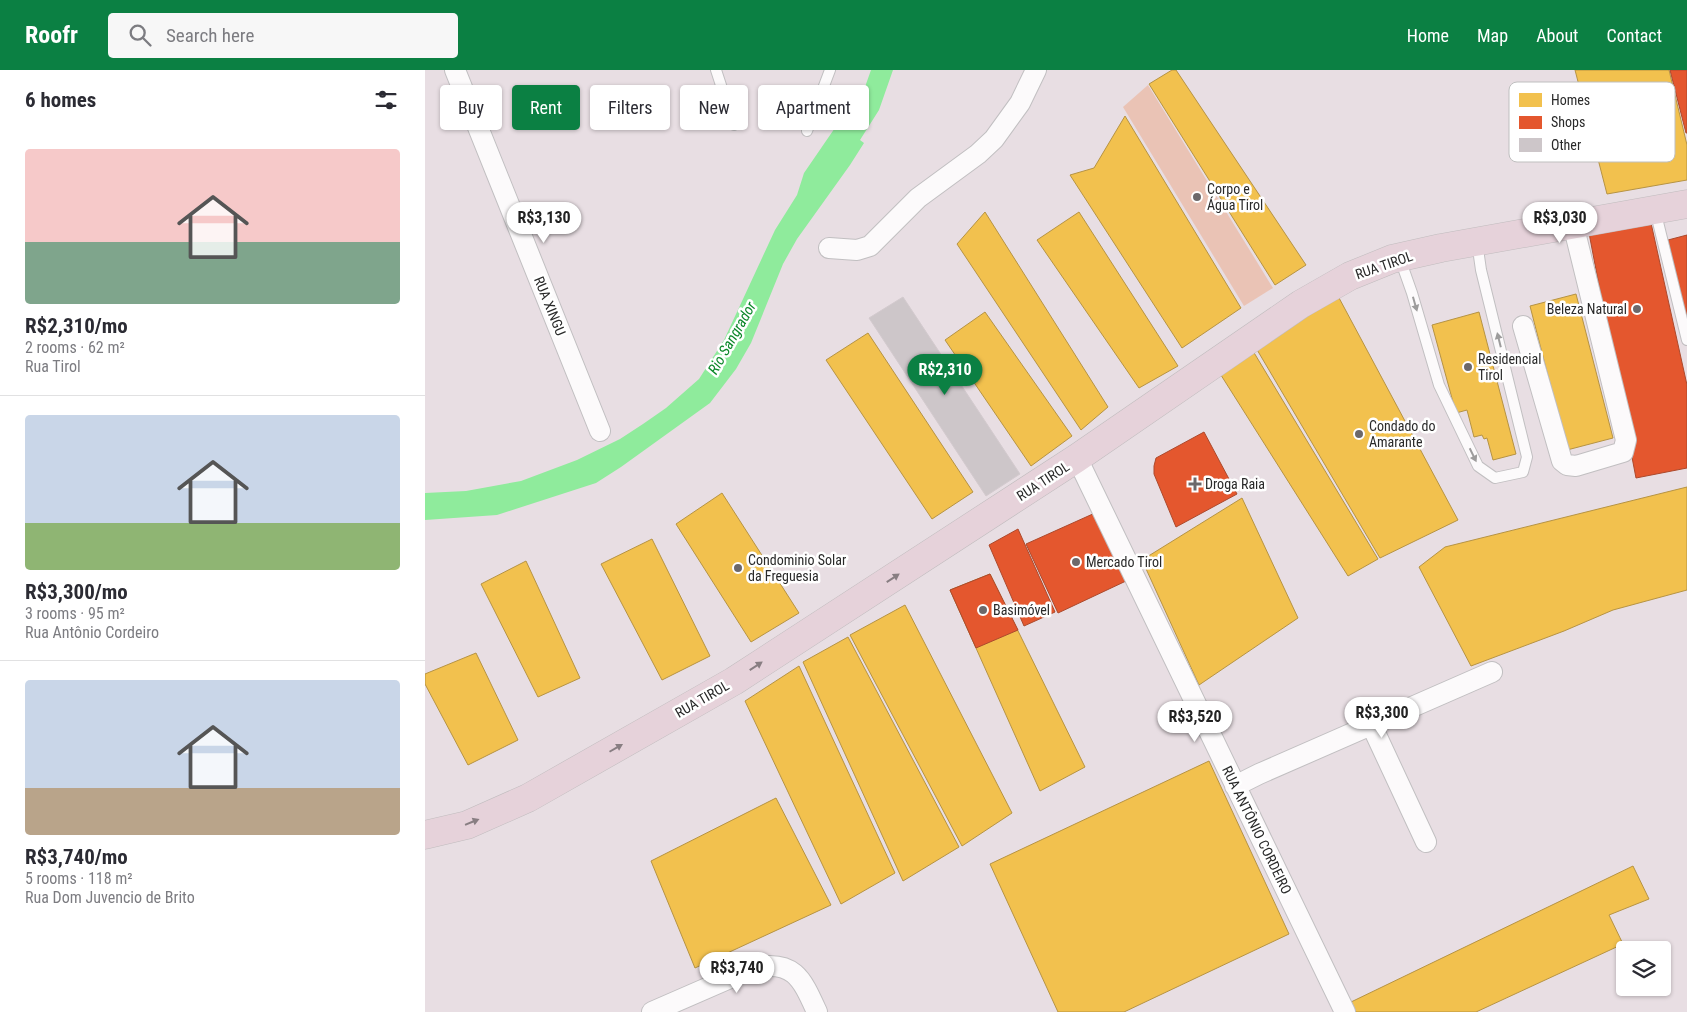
<!DOCTYPE html>
<html lang="en">
<head>
<meta charset="utf-8">
<style>
  :root { --surface:#fff; --page:#f7f7f7; --text:#2b2b33; --muted:#7c7c81; --line:#e1e1e2; --accent:#0b8043 }
  body { margin:0; font-family:"Roboto Condensed",sans-serif; background:var(--page); color:var(--text); height:100vh; display:flex; flex-direction:column; font-size:19px; white-space:nowrap }
  * { box-sizing:border-box; margin:0 }
  p { font-size:16px; color:var(--muted) }
  .icon { flex:none; width:28px; height:28px; fill:none; stroke:currentColor; stroke-width:2; stroke-linecap:round; stroke-linejoin:round }
  .map { position:relative; flex:1; overflow:hidden }
  .panel { display:flex; flex-direction:column; background:var(--surface); width:425px }
  .panel>* { flex:none }
  .banner { position:absolute; left:15px; top:15px; width:475px; height:45px; display:flex; gap:10px }
  .tools { position:absolute; left:1191px; top:871px; display:grid; gap:10px }
  .tools a { display:grid; place-items:center; width:55px; height:55px; border-radius:5px; background:var(--surface); box-shadow:0 1px 4px #0004; font-size:25px }
  .price { position:absolute; translate:-50% -42px; padding:0 11px; border-radius:18px; background:#fff; color:#222; font-size:16px; line-height:32px; filter:drop-shadow(0 1px 2px #0008) }
  .price::after { content:''; position:absolute; left:50%; top:30px; width:15px; height:11px; margin-left:-8px; background:inherit; clip-path:polygon(0 0,100% 0,50% 100%) }
  .price.current { background:var(--accent); color:#fff }
  ul { padding:0; list-style:none }
  li { display:grid; align-content:center; gap:10px; height:265px; padding:0 25px }
  li+li { border-top:1px solid var(--line) }
  li span { display:grid; place-items:center; height:155px; border-radius:5px; color:#555 }
  li>.icon { margin-inline-start:auto }
  span .icon { width:90px; height:90px; fill:#fffc; stroke-width:1 }
  li b { font-size:21px }
  h2 { display:flex; justify-content:space-between; align-items:center; height:60px; padding:0 25px; font-size:21px }
  .chip { padding:0 18px; border-radius:5px; background:var(--surface); box-shadow:0 1px 4px #0004; font-size:18px; line-height:45px }
  .chip.current { background:var(--accent); color:#fff }
  header { display:flex; align-items:center; gap:30px; box-sizing:border-box; height:70px; padding:0 25px; background:var(--accent); color:#fff }
  header strong { font-size:24px }
  nav { display:flex; gap:28px; margin-inline-start:auto; font-size:18px }
  .search { width:350px; height:45px; background:var(--page); display:flex; align-items:center; gap:12px; box-sizing:border-box; padding:0 18px; border-radius:5px; color:var(--muted); font-size:19px }
  main { display:flex; flex:1; min-height:0 }
  .map>svg:first-child { display:block }
  .pitch { fill:#eac3b5 }
  .water { fill:#8feb9c }
  .homes { fill:#f2c14e; stroke:#b69343 }
  .shops { fill:#e4572e; stroke:#ac492c }
  .building { fill:#cdc6c9; stroke:#d3cace }
  .lines { fill:none; stroke-linecap:round; stroke-linejoin:round }
  .service-casing { stroke:#c1bfc1; stroke-width:12 }
  .minor-casing { stroke:#c1bfc1; stroke-width:22 }
  .primary-casing { stroke:#c0bcbe; stroke-width:29 }
  .service { stroke:#fcfafb; stroke-width:10 }
  .minor { stroke:#fcfafb; stroke-width:20 }
  .primary { stroke:#e6d2da; stroke-width:28 }
  .oneway { fill:#9d9c9c }
  .oneway2 { fill:#887e82 }
  .poi-dot { fill:#6c686a; stroke:#fff; stroke-width:2 }
  .labels { text-anchor:middle; dominant-baseline:central; stroke-width:5; stroke-linejoin:round; paint-order:stroke }
  .poi-label { font-size:14px; fill:#292929; stroke:#fff; text-anchor:start }
  .street-label { font-size:14px; fill:#292929; stroke:#fff }
  .water-label { font-size:15px; font-style:italic; fill:#0b8728; stroke:#fff }
  .key { fill:#fff; stroke:#bfbfbf; stroke-width:1 }
  .key-label { font-size:14px; fill:#292929 }
</style>
</head>
<body>
<header>
<strong>Roofr</strong>
<div class="search"><svg class="icon" aria-label="search" viewBox="0 0 24 24"><circle cx="10" cy="10" r="6"/><path d="M15 15l6 6"/></svg>Search here</div>
<nav><a>Home</a><a>Map</a><a>About</a><a>Contact</a></nav>
</header>
<main>
<section class="panel">
<h2>6 homes<svg class="icon" aria-label="filters" viewBox="0 0 24 24"><path d="M4 7h16M4 17h16"/><circle cx="9" cy="7" r="2"/><circle cx="15" cy="17" r="2"/></svg></h2>
<ul>
<li><span style="background:linear-gradient(#f6c9c9 60%,#7fa58c 0)"><svg class="icon" aria-label="home" viewBox="0 0 24 24"><path d="M3 11l9-7 9 7M6 9v11h12V9"/></svg></span><div><b>R$2,310/mo</b><p>2 rooms · 62 m²</p><p>Rua Tirol</p></div></li>
<li><span style="background:linear-gradient(#c9d6e8 70%,#8fb573 0)"><svg class="icon" aria-label="home" viewBox="0 0 24 24"><path d="M3 11l9-7 9 7M6 9v11h12V9"/></svg></span><div><b>R$3,300/mo</b><p>3 rooms · 95 m²</p><p>Rua Antônio Cordeiro</p></div></li>
<li><span style="background:linear-gradient(#c9d6e8 70%,#b9a48a 0)"><svg class="icon" aria-label="home" viewBox="0 0 24 24"><path d="M3 11l9-7 9 7M6 9v11h12V9"/></svg></span><div><b>R$3,740/mo</b><p>5 rooms · 118 m²</p><p>Rua Dom Juvencio de Brito</p></div></li>
</ul>
</section>
<div class="map">
<svg width="1262" height="942" viewBox="0 0 1262 942">
  <rect width="100%" height="100%" fill="#e8dee3"/>
  <path class="pitch" d="M723,15L848,218L819,236L698,37Z"/>
  <path class="water" d="M446,0H468L454,40L435,70L439,73L425,95L372,169L358,194L326,273L311,299L285,333L196,397L171,413L72,445L0,450V423L41,421L96,411L152,390L195,369L218,354L241,338L274,309L299,270L350,160L372,125L379,103L414,52L418,55L435,31Z"/>
  <path class="homes" d="M747,0H751L881,195L850,215L724,14Z
    M1150,0H1244L1262,75V110L1182,124Z
    M700,46L816,238L757,278L645,105L669,98Z
    M560,142L683,337L656,360L532,174Z
    M654,142L753,296L714,318L612,170Z
    M1151,224L1188,368L1142,380L1105,236Z
    M913,226L1033,450L955,488L831,278Z
    M560,242L647,366L606,396L520,270Z
    M1054,242L1091,384L1068,390L1062,368L1059,369L1057,365L1049,367L1042,340L1031,343L1007,255Z
    M443,263L548,422L507,449L401,290Z
    M828,281L953,489L923,506L794,302Z
    M1262,417V520L1188,540L1139,561L1046,596L994,497L1020,477Z
    M297,423L374,543L326,572L251,454Z
    M817,428L873,548L774,615L717,490Z
    M227,469L285,586L237,610L176,494Z
    M101,491L155,608L113,627L56,514Z
    M565,504L660,697L615,721L525,520Z
    M480,535L587,743L537,776L425,565Z
    M423,567L534,777L478,811L378,592Z
    M51,583L93,670L43,695L0,614V604Z
    M374,596L470,803L416,834L320,631Z
    M784,691L864,864L699,942H633L565,794Z
    M351,728L406,835L270,898L226,791Z
    M1208,796L1224,829L1184,845L1198,874L1051,942H930L926,932Z"/>
  <path class="shops" d="M1245,0H1262V63H1261Z
    M1226,153L1262,315V398L1211,408L1164,163Z
    M1262,165V250L1243,170Z
    M779,362L812,424L751,457L729,404V396L731,388Z
    M670,443L701,511L633,543L601,474Z
    M593,459L630,542L599,556L564,475Z
    M565,504L593,560L551,578L525,520Z"/>
  <path class="building" d="M478,227L595,404L561,426L444,248Z"/>
  <g class="lines">
    <defs>
      <path id="service" d="M291,0L309,55
        M382,61L405,0
        M1230,140L1262,270
        M975,189L987,223L1014,315L1053,396L1070,408L1098,402L1102,387L1056,200L1052,172"/>
      <path id="minor" d="M30,0L175,361
        M404,178L432,180L445,176L493,128L553,84L569,69L595,33L611,0
        M1098,256L1137,391L1142,395L1151,396L1198,382L1201,370L1148,154
        M652,388L920,942
        M946,654L1001,772
        M810,716L834,704L1067,602
        M227,942L328,898C369,889 377,909 392,942"/>
      <path id="primary" d="M0,765L42,755L103,728L309,611L652,388L876,234L925,206L967,189L1016,178L1262,134"/>
    </defs>
    <use href="#service" class="service-casing"/>
    <use href="#minor" class="minor-casing"/>
    <use href="#primary" class="primary-casing"/>
    <use href="#service" class="service"/>
    <use href="#minor" class="minor"/>
    <use href="#primary" class="primary"/>
  </g>
  <defs><path id="oneway-solid" d="M-6-.8H1V-3.2L6.5 0L1 3.2V.8H-6Z" transform="scale(1.25)"/></defs>
  <g class="oneway">
    <use href="#oneway-solid" transform="translate(990 234) rotate(74)"/>
    <use href="#oneway-solid" transform="translate(1074 270) rotate(-104)"/>
    <use href="#oneway-solid" transform="translate(1048 385) rotate(64)"/>
  </g>
  <g class="oneway2">
    <use href="#oneway-solid" transform="translate(468 508) rotate(-33)"/>
    <use href="#oneway-solid" transform="translate(331 596) rotate(-33)"/>
    <use href="#oneway-solid" transform="translate(191 678) rotate(-30)"/>
    <use href="#oneway-solid" transform="translate(47 752) rotate(-22)"/>
  </g>
  <g class="poi-dot">
    <circle cx="772" cy="127" r="5"/>
    <circle cx="1212" cy="239" r="5"/>
    <circle cx="1043" cy="297" r="5"/>
    <circle cx="934" cy="364" r="5"/>
    <path d="M767.5 406.5h5v5h5v5h-5v5h-5v-5h-5v-5h5z"/>
    <circle cx="651" cy="492" r="5"/>
    <circle cx="313" cy="498" r="5"/>
    <circle cx="558" cy="540" r="5"/>
  </g>
  <g class="labels">
    <g class="poi-label">
      <text x="782" y="119">Corpo e<tspan x="782" dy="16">Água Tirol</tspan></text>
      <text x="1202" y="239" text-anchor="end">Beleza Natural</text>
      <text x="1053" y="289">Residencial<tspan x="1053" dy="16">Tirol</tspan></text>
      <text x="944" y="356">Condado do<tspan x="944" dy="16">Amarante</tspan></text>
      <text x="780" y="414">Droga Raia</text>
      <text x="323" y="490">Condominio Solar<tspan x="323" dy="16">da Freguesia</tspan></text>
      <text x="661" y="492">Mercado Tirol</text>
      <text x="568" y="540">Basimóvel</text>
    </g>
    <g class="street-label">
      <text transform="translate(959 195) rotate(-19)">RUA TIROL</text>
      <text transform="translate(125 236) rotate(68)">RUA XINGU</text>
      <text transform="translate(618 411) rotate(-33)">RUA TIROL</text>
      <text transform="translate(277 629) rotate(-30)">RUA TIROL</text>
      <text transform="translate(832 760) rotate(64)">RUA ANTÔNIO CORDEIRO</text>
    </g>
    <g class="water-label">
      <text transform="translate(307 268) rotate(-60)">Rio Sangrador</text>
    </g>
  </g>
  <rect x="1084" y="12" width="166" height="80" rx="8" class="key"/>
  <rect x="1094" y="23" width="23" height="14" fill="#f2c14e"/>
  <rect x="1094" y="46" width="23" height="13" fill="#e4572e"/>
  <rect x="1094" y="68" width="23" height="14" fill="#cdc6c9"/>
  <g class="key-label">
    <text x="1126" y="35">Homes</text>
    <text x="1126" y="57">Shops</text>
    <text x="1126" y="80">Other</text>
  </g>
</svg>
<div class="tools">
<a><svg class="icon" aria-label="layers" viewBox="0 0 24 24"><path d="M12 4l9 5-9 5-9-5zM3 14l9 5 9-5"/></svg></a>
</div>
<b class="price" style="left:119px;top:174px">R$3,130</b>
<b class="price" style="left:1135px;top:174px">R$3,030</b>
<b class="price current" style="left:520px;top:326px">R$2,310</b>
<b class="price" style="left:957px;top:669px">R$3,300</b>
<b class="price" style="left:770px;top:673px">R$3,520</b>
<b class="price" style="left:312px;top:924px">R$3,740</b>
<div class="banner">
<a class="chip">Buy</a>
<a class="chip current">Rent</a>
<a class="chip">Filters</a>
<a class="chip">New</a>
<a class="chip">Apartment</a>
</div>
</div>
</main>
</body>
</html>
